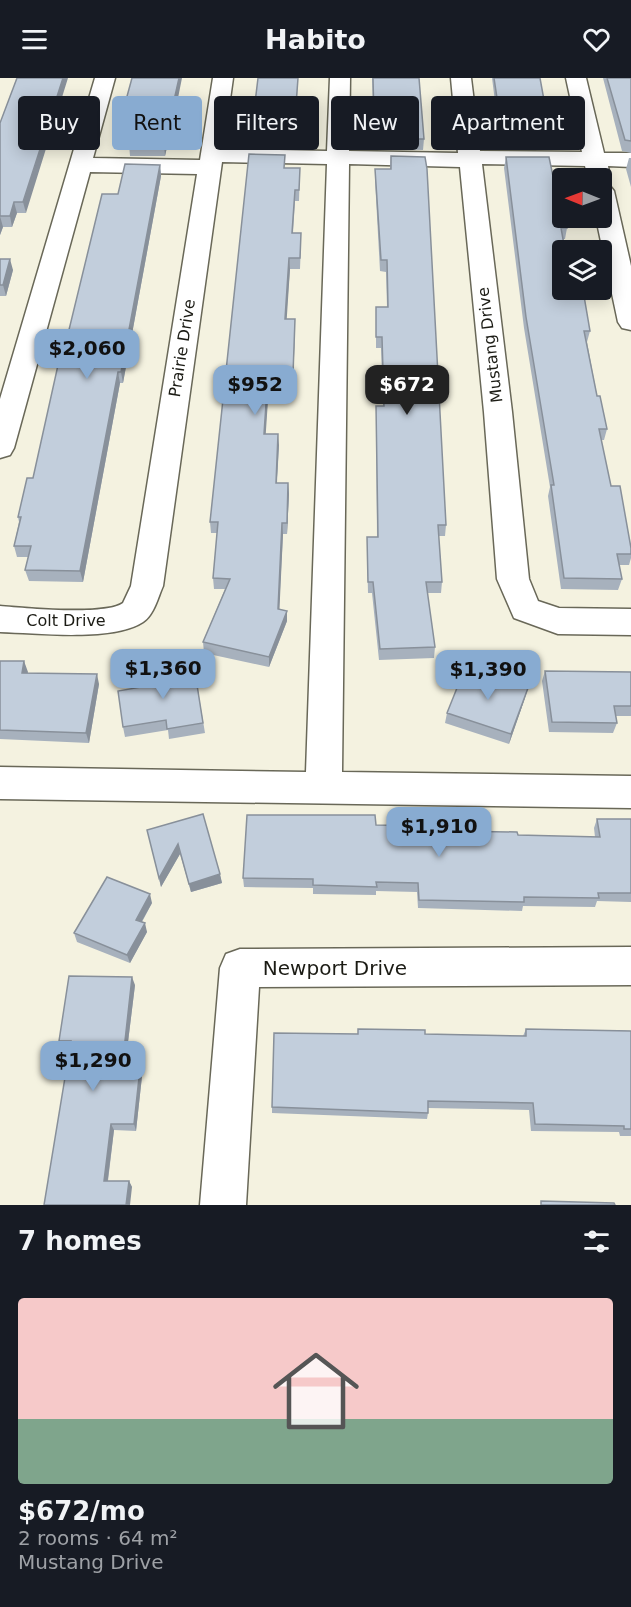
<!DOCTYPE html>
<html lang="en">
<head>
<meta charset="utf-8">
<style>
  :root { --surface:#171b24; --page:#20242c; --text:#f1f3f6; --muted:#9ea1a6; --line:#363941; --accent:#88abd1 }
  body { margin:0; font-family:"DejaVu Sans",sans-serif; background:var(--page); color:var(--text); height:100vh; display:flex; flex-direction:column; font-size:22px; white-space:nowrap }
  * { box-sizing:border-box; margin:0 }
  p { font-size:20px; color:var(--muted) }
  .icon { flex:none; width:33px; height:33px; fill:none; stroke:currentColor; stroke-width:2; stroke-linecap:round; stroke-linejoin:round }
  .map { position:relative; height:1127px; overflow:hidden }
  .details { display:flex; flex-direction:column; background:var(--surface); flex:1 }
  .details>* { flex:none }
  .top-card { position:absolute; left:18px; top:18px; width:596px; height:54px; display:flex; gap:12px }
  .needle { width:39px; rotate:271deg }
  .buttons { position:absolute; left:552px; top:90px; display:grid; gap:12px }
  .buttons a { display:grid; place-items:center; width:60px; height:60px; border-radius:6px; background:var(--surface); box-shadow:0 3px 15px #0003; font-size:30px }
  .price { position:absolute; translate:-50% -51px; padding:0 14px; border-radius:12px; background:var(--accent); color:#111; font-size:20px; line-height:39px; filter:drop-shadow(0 2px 3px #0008) }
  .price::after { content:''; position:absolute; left:50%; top:36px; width:18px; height:14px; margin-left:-9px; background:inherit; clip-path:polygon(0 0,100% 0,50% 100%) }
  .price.current { background:#222; color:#fff }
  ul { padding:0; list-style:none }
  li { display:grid; align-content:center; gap:12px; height:318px; padding:0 18px }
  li+li { border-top:2px solid var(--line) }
  li span { display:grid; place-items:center; height:186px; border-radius:6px; color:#555 }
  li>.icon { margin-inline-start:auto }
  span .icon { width:108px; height:108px; fill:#fffc; stroke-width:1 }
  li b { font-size:26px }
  h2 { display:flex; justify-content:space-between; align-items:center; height:72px; padding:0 18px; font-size:26px }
  .pill { padding:0 21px; border-radius:6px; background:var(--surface); box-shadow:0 3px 15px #0003; font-size:21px; line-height:54px }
  .pill.current { background:var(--accent); color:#111 }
  header { display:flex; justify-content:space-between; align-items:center; height:78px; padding:0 18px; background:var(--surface); font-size:27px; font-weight:700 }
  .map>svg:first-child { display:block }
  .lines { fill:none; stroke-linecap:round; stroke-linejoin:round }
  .minor-casing { stroke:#696858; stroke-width:3 }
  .minor { fill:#fff; fill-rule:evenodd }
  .wall { fill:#a7b1bd }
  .shaded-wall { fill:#88909a }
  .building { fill:#c2cedc; stroke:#88909a; stroke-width:1.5 }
  .labels { text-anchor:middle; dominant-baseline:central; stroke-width:6; stroke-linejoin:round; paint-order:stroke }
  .street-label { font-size:16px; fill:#1b1b14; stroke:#fff }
  .near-street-label { font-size:20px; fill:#1b1b14; stroke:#fff }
</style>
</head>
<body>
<header><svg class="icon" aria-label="menu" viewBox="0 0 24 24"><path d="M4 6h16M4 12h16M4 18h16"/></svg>Habito<svg class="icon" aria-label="heart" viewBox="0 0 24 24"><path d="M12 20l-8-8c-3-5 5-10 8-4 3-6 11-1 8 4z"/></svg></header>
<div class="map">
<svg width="631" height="1127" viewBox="0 0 631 1127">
  <rect width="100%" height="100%" fill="#f4f2e0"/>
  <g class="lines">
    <defs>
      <path id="minor" d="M95,0H115L93,80L200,82L213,0H233L223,71L327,73L330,0H350L349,73L458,75L451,0H471L480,73L582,74L566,0H586L604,75H631V89L608,88L610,100L607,105L602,106V100H588L585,88L482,86L512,334L529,501L538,523L559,530L631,531V557L558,556L514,540L497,501L484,334L460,89L349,86L342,694L631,698V730L0,721V689L306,694L327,86L222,84L163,508C158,519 154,537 143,544C113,564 36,555 0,554V528C24,530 105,538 123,525L131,508L197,96L90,94L14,370L10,377L0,380V321Z
        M602,106L610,108L614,113L631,188V252L622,250L618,244L596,140H602Z
        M631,869V907L259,909L246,1127H200L220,890L226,876L240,871Z"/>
    </defs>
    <use href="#minor" class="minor-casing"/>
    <use href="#minor" class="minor"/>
  </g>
  <path class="wall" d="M17,0L26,135H17L12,149H3L0,157V45Z
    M298,0L296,38H289L287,70L252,69L251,58Z
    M372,0H419L424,61L423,72L389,71V53L374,52Z
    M492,0H540L546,33L544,43H542L546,61L544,71H501Z
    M603,0H631V75L622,73Z
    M177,25L165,78H130L129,66H119L117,55Z
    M391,78L446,447L445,458H438L442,504L441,515H427L435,569L434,580L379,582L372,515H368L367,470V459H377L376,339V328H383L381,270H376V229H387L386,194L380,193L375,102V91H390Z
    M506,79L555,108L567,150L565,161H563L562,212L590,253L587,264L597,318L607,351L604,362H601L611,408L631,470V480L629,487H619L622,501L618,512L561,511L548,418L550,409L524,250L504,90Z
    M629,80H631V109L626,91Z
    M160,87L161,98L123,305H120L83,504L29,503L25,492L28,479H17L14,468L19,444L18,439L33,400L67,260L118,116Z
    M285,90H300L299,123H295L293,155H301V166L300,191H290L286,241H295L293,307H269L265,356L279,367L277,405H288L289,416L287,456H283L279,531L287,543L269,589L204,575L203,564L225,511H214L213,500L217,455H211L210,444Z
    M0,181L13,192L6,218H0Z
    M0,583H24L27,595L99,606L89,665L0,661Z
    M194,588L205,655L169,661L168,652L125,659L123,649L147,608Z
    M545,593L631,594V638H616L617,645L613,655L549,654L542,603Z
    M525,620L509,666L445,645L447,635Z
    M203,736L222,805L191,814L180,776L161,809L147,752Z
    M597,741H631V824L597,823L595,829L523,828L522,833L418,830L417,814L376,813V817L313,816V810L244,809L243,800L376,747L448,753L518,757L595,759L594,750Z
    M152,825L142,844L147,854L130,885L77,864L74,855Z
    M135,907L126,981H141L143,989L136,1053L114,1052L108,1103H129L132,1109L44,1127L70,970H63L59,963Z
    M526,951L631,953V1058H620L619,1054L531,1053L529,1032L428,1030V1035L427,1041L272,1035V1029L357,956H425L523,958Z"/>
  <path class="shaded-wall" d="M63,0H68L26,135L23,124Z
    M179,0H182L177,25L165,78L164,67Z
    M288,27L289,38L287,70L286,59Z
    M160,87L161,98L123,305L121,294Z
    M14,124L17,135L12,149L10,138Z
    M0,138L3,149L0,157Z
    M289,180L290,191L286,252L285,241Z
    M10,181L13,192L6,218L3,207Z
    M295,241V252L293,307V296Z
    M118,294L120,305L83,504L80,493Z
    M268,296L269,307L265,367L264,356Z
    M278,356L279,367L276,416V405Z
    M288,405L289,416L287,456V445Z
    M282,445L283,456L279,541L278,531Z
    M287,533V543L269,589V579Z
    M24,583L28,594L25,605L22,595Z
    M97,596L99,606L89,665L86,655Z
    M528,610L525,620L509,666L511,656Z
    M178,766L180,776L161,809L159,800Z
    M220,796L222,805L191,814L189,806Z
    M150,816L152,825L138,850L136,842Z
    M145,845L147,854L130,885L127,877Z
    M132,899L135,907L125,988L123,981Z
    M141,981L143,989L136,1053L134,1046Z
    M111,1046L114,1052L107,1108L104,1103Z
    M129,1103L132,1109L130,1127H126Z"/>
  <path class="building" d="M17,0H63L23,124H14L10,138H0V45Z
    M132,0H179L164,67L129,68L132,55H117Z
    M258,0H298L296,27H288L286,59L251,58Z
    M373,0H419L424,61H390L389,42H374Z
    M494,0H540L546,33H540L546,61L503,60Z
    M607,0H631V63L625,62Z
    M249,76L285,77L284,90H300L299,112H295L292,155H301L300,180H289L285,241H295L293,296H268L264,356H278L276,405H288L287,445H282L278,531L287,533L269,579L203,564L230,501L213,500L218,444H210Z
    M391,78L425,79L427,91L446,447H438L442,504H426L435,569L380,571L373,504H368L367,459H378L376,328H384L382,259H376V229H388L387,182H381L375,91H391Z
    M506,79H549L555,108H559L562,126V140H565L567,150H561L565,172H562V212H583L590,253H584L597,318H600L607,351H599L611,408H620L631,470V476H617L622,501L564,500L551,407H554L526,239Z
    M125,86L160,87L121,294H118L80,493L25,492L31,468H14L21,439H18L27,400H33L64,260H67L102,116H118Z
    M0,181H10L3,207H0Z
    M0,583H24L22,595L97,596L86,655L0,652Z
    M194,588L203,645L167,651L166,642L123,649L118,613L147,608L145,595Z
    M465,590L528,610L511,656L447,635Z
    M545,593L631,594V628H614L617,645L552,644Z
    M203,736L220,796L189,806L178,766L159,800L147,752Z
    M247,737H375L376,747L448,748V753L517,754L518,757L600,759L597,741H631V815H598L599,820L524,819V824L419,822L418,805L376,804L377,809L313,807V801L243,800Z
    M107,799L150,816L136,842L145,845L127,877L74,855Z
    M69,898L132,899L123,981H141L134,1046H111L104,1103H129L126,1127H44L71,963H59Z
    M358,951L425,952V956L526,958V951L631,953V1051H624V1048L535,1046L533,1025L428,1023V1035L272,1029L274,955L358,956Z
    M541,1123L614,1125L615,1127H541Z"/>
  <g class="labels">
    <g class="street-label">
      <text transform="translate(490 267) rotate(-97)">Mustang Drive</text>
      <text transform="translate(182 270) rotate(-81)">Prairie Drive</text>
      <text x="66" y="542">Colt Drive</text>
    </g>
    <g class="near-street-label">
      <text x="335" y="890">Newport Drive</text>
    </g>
  </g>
</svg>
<div class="buttons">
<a><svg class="needle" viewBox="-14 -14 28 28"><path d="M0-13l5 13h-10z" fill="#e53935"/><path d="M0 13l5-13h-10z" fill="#9ea1a6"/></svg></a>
<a><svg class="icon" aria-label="layers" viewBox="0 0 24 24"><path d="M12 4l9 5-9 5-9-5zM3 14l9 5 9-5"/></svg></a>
</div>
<b class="price" style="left:87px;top:302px">$2,060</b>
<b class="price" style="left:255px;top:338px">$952</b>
<b class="price current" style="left:407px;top:338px">$672</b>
<b class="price" style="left:163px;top:622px">$1,360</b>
<b class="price" style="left:488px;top:623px">$1,390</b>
<b class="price" style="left:439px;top:780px">$1,910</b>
<b class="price" style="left:93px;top:1014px">$1,290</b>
<div class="top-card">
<a class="pill">Buy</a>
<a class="pill current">Rent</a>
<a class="pill">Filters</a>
<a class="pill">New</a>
<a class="pill">Apartment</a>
</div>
</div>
<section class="details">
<h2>7 homes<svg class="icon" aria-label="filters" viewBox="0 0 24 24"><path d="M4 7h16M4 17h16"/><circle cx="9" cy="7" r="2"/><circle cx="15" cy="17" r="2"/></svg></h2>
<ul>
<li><span style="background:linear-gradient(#f6c9c9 65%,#7fa58c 0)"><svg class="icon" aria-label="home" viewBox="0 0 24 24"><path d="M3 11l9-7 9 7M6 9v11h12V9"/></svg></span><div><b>$672/mo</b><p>2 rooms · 64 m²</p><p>Mustang Drive</p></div></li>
</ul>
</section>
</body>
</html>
